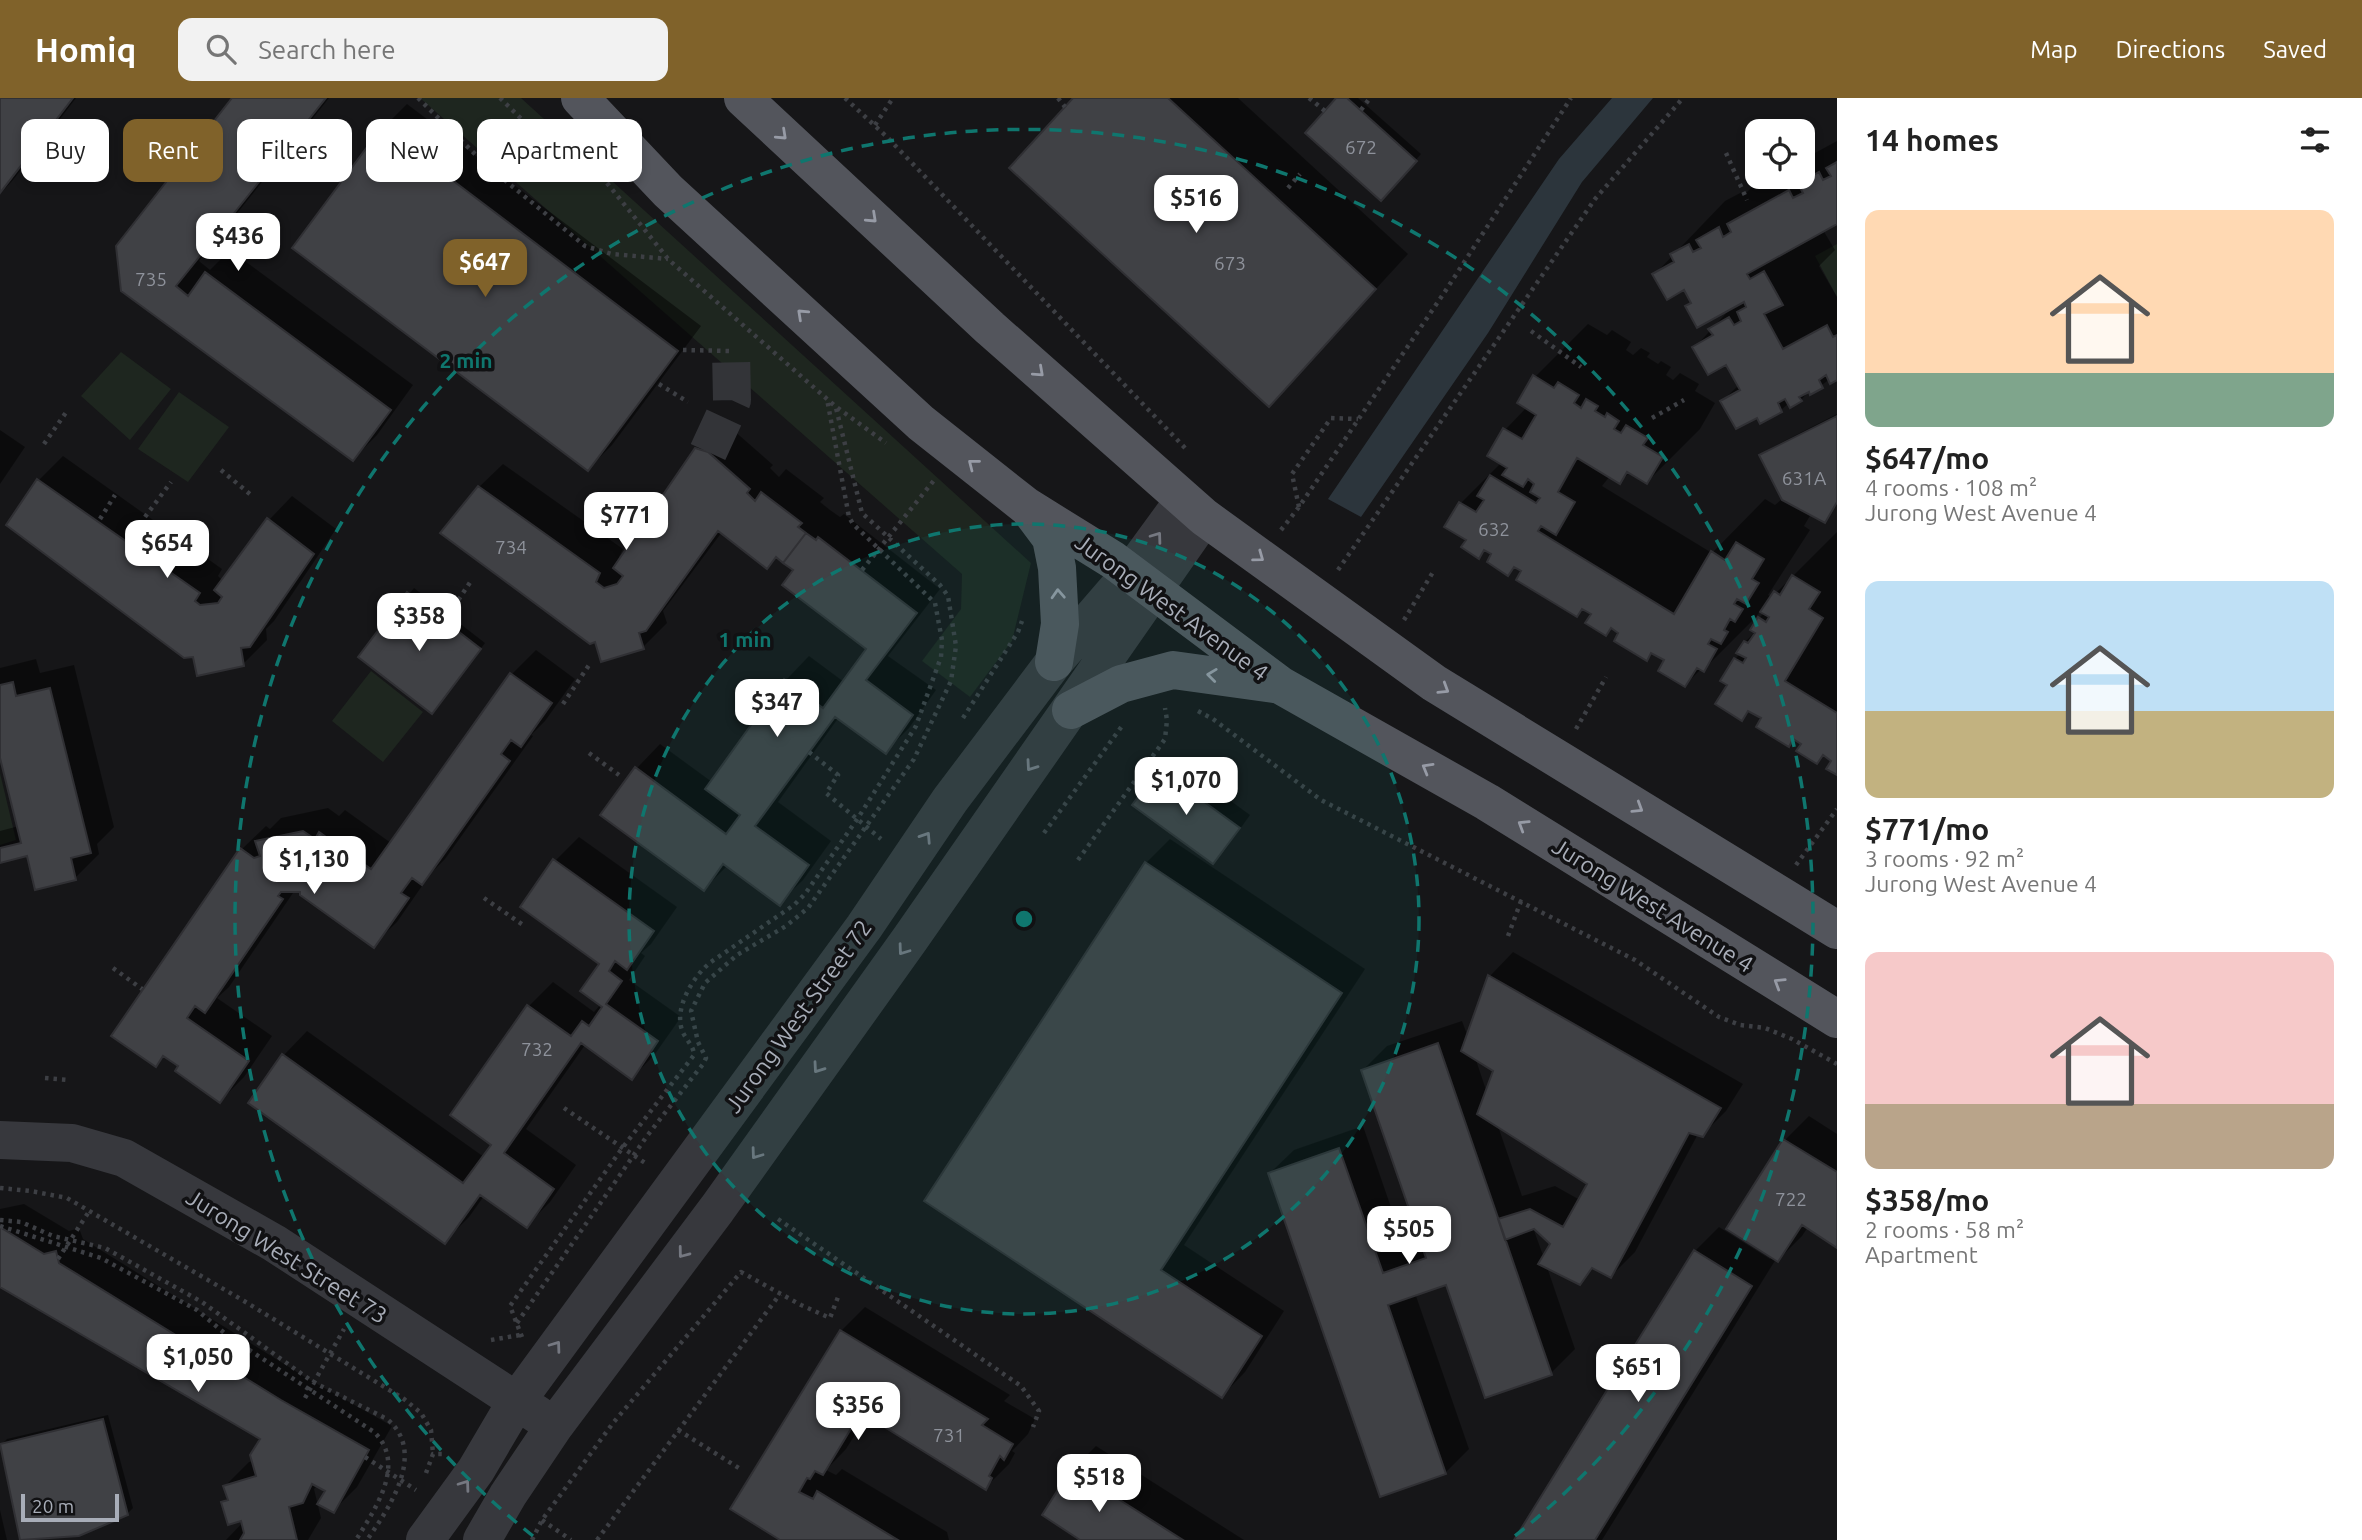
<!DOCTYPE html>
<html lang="en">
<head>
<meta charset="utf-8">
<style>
  :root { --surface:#fff; --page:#f2f2f2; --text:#222; --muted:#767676; --accent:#80622a }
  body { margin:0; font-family:Ubuntu,sans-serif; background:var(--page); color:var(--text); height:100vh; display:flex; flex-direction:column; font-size:26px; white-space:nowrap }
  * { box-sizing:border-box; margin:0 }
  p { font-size:23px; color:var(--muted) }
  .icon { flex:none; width:38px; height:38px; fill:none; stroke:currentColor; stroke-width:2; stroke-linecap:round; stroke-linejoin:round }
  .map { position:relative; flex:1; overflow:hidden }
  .side { display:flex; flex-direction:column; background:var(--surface); width:525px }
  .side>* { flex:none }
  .guide { position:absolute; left:21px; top:21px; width:665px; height:63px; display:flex; gap:14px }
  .fabs { position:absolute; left:1745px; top:21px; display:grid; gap:14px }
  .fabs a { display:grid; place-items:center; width:70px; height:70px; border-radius:14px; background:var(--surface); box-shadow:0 4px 10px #0003; font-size:35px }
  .scale { position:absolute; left:21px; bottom:18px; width:98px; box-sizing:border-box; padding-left:7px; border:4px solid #a8adb8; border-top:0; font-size:19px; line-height:24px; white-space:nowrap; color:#a8adb8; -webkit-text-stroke:5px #111113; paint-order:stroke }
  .price { position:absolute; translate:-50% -60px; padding:0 16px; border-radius:14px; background:#fff; color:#222; font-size:23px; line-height:46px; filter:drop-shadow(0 2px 4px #0008) }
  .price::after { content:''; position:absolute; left:50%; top:42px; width:21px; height:16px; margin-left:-10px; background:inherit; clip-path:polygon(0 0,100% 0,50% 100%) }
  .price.active { background:var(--accent); color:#fff }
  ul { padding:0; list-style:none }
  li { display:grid; align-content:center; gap:14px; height:371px; padding:0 28px }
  li span { display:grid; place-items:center; height:217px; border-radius:14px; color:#555 }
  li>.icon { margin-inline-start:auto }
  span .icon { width:126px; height:126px; fill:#fffc; stroke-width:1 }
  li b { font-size:30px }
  h2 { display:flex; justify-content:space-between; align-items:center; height:84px; padding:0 28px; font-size:30px }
  .tag { padding:0 24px; border-radius:14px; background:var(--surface); box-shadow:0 4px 10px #0003; font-size:24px; line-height:63px }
  .tag.active { background:var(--accent); color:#fff }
  header { display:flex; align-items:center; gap:42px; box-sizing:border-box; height:98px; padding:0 35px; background:var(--accent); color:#fff }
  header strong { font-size:33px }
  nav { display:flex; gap:38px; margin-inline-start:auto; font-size:24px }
  .search { width:490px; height:63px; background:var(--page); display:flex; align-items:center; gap:18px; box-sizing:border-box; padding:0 24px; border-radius:14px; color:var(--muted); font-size:26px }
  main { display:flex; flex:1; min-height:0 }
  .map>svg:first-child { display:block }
  .green { fill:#1e261f }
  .water { fill:#2c353c }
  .shadow { fill:#0007; fill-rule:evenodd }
  .building { fill:#404145; stroke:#303034; stroke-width:2 }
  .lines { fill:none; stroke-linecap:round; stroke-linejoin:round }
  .minor-tunnel { stroke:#333438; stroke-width:38; stroke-dasharray:38 19; stroke-linecap:butt }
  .path { stroke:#3d3f44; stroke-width:4.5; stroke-dasharray:3.5 5; stroke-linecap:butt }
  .minor { stroke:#37383d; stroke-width:38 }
  .major { stroke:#53555c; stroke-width:38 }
  .oneway { stroke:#979ba6 }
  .oneway2 { stroke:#757881 }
  .ring { fill:none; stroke:#0f766e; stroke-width:3.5; stroke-dasharray:12 9 }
  .labels { text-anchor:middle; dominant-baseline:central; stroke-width:7; stroke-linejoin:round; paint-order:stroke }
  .number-label { font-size:19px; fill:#8e929b }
  .street-label { font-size:23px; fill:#a8adb8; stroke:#111113 }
  .centre { fill:#0f766e; stroke:#111113; stroke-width:3.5 }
  .ring-label { font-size:21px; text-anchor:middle; font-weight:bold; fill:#0f766e; stroke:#111113; stroke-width:7; stroke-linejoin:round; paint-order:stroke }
</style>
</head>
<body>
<header>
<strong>Homiq</strong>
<div class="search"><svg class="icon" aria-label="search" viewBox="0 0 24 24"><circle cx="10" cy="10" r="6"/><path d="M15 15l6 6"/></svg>Search here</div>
<nav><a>Map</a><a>Directions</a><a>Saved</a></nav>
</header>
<main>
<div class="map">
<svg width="1837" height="1442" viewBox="0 0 1837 1442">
  <rect width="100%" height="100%" fill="#161618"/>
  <path class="green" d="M420,0H521L1031,465L1012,543L970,599L922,563L961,511L962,476Z
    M1837,146V199L1815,158Z
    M121,254L171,291L130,342L81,298Z
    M179,294L229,329L188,384L138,351Z
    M371,573L423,614L383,664L332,623Z
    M0,675L16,742L0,747Z"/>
  <path class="water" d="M1612,0H1653L1582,84L1488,235L1361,419L1328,401L1559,61Z"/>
  <path class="shadow" d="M0,0H76L13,82L0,96Z
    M235,0H329L199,163L210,172L230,152L413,287L377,337L353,361L118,149Z
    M1075,0H1238L1408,156L1269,307Z
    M1339,0H1358L1421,56L1387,95Z
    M407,6L701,228L612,347L588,371L383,30Z
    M1837,43V124L1823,132L1835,152L1819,168L1837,199V280L1830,281L1811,295L1810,292L1801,302L1789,305L1781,312L1757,318L1722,303L1739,287L1727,264L1695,249L1732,209H1687L1692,203L1685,189L1655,176L1725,103L1742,94L1744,97L1751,90L1770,79L1774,81L1776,79H1802V62Z
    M1588,226L1607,237L1612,232L1631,244L1626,252L1633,257L1641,250L1650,255L1647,259L1658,266L1661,263L1671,269L1666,277L1673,282L1680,275L1699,286L1695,293L1715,305L1700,331L1647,384L1630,374L1620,384L1610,378L1602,388L1712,455L1765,401L1775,407L1783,400L1761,357L1767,352L1837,316V405L1824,423L1811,416L1804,428L1810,432L1768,497L1772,499L1837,434V675L1834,662L1824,656L1817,664L1803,645L1795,640L1789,647L1763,620L1750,612L1742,620L1729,586L1735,561L1741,555L1745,544L1756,533L1759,520L1765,514L1761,512L1756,519L1703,572L1701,571L1685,587L1666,562L1653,554L1646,561L1613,529L1606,536L1593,516L1584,510L1577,517L1516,468L1508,476L1494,456L1486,451L1479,458L1468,441L1446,428L1461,405L1501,365L1505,332L1527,309L1535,279Z
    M721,327L732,331L773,367L770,370L779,379L786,371L824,400L820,404L830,412L840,419L844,416L940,491L888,558L936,592L909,630L886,653L839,619L778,704L831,743L803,782L779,805L728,767L704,791L637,670L660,646L712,684L786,582L809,558L844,584L868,551L795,472L777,458L722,434L663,513L667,525L643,549L596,542L479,389L503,366L623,451L619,459L622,461L697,351Z
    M0,332L25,349L0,386Z
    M63,358L222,471L218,478L223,483L269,422L292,398L336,431L274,523L266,531L267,542L243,566L195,557L8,427L39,382Z
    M414,490L485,545L437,608L361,558Z
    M536,552L575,581L545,623L531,637L533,638L445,761L431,775L397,824L373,847L301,792H295L229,889L217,900L272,938L244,979L220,1003L181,968L165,957L156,967L242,751L266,728L270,731L281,720L328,710L339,718L345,712L391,745L512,576Z
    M36,561L40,575L74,567L114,729L97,746L99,756L75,780L28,756L0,763V733L19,728L0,653V570Z
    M1172,660L1250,717L1225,752L1213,764L1160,672Z
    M579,739L677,809L651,846L641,855L645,858L629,882L681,919L655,956L632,980L585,947L526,1031L576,1067L550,1104L526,1128L484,1098L469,1119L445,1143L250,1004L284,957L307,933L484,1059L493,1046L452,1017L529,908L553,884L594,914L601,906V865L555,763Z
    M1170,741L1365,871L1184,1147L1284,1213L1245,1274L1222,1298L926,1103L1146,765Z
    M1513,854L1743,986L1726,1013L1702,1037L1698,1036L1635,1154L1611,1178L1595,1169L1579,1185L1547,1169L1575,1251L1551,1275L1486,1298L1447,1185L1415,1195L1469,1351L1445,1375L1270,1075L1294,1052L1363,1028L1406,1153L1423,1147L1363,972L1387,948L1462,923L1468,939L1490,878ZM1475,959L1495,972L1487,995ZM1498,1028L1590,1085L1580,1102L1555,1088L1522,1098ZM1532,1127L1552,1146L1544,1160Z
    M1809,1018L1837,1036V1148L1808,1129L1802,1138L1778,1162L1776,1161L1602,1442H1516L1695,1153L1719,1129L1770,1161L1772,1158L1729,1131L1785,1042Z
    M24,1106L69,1133L79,1130L83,1141L305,1279L392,1328L357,1389L333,1413L327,1392L318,1387L314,1391L321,1420L308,1442H226L247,1420L223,1405L228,1399L225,1388L249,1364L254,1363L262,1340L0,1187V1111Z
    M865,1209L1010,1297L1004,1303L1035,1321L1028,1336L1012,1353L1015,1355L1009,1366L986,1389L868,1316L846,1351L826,1372L836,1377L842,1371L947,1434L949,1442H783L841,1233Z
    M108,1317L133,1410L127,1416L2,1346L7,1341Z
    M1096,1348L1244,1442H1084L1072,1372Z
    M0,1412L7,1442H0Z"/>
  <path class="building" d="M0,0H73L0,95Z
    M232,0H326L176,188L188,198L205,174L391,312L353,363L121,193L116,148Z
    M1073,0H1168L1376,191L1269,309L1009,70Z
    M1336,0H1347L1417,63L1381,103L1305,35Z
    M382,29L678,253L588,373L292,150Z
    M1837,64V126L1747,176L1750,181L1764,173L1783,207L1764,216L1783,251L1827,227L1833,239L1837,237V282L1830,286L1826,277L1819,282L1823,290L1810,297L1809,294L1799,299L1802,303L1790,310L1785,301L1778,305L1782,314L1760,326L1757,320L1736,331L1720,303L1740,292L1726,267L1708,277L1692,249L1713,237L1708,231L1729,219L1734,227L1741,223L1737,214L1746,209L1744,204L1697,230L1685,208L1691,205L1684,192L1667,202L1652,176L1674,164L1670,156L1689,146L1693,154L1701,150L1696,142L1719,129L1723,139L1731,134L1727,126L1789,92L1793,100L1803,95L1798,86L1819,74L1823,82L1831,78L1826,70Z
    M1533,277L1554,290L1558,284L1579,297L1574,305L1581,310L1586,301L1598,308L1595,313L1605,319L1607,315L1619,323L1614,331L1621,335L1626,327L1648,340L1643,347L1663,359L1647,386L1627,374L1620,386L1577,360L1558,394L1575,404L1556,437L1541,428L1538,433L1674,516L1711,453L1725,462L1736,444L1764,461L1752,481L1759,485L1746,506L1737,501L1734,506L1743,511L1735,524L1730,521L1724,532L1728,534L1721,546L1711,541L1708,546L1717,551L1704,574L1697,570L1685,589L1658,573L1664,562L1651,555L1647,563L1614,543L1618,535L1611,530L1606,538L1585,525L1591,516L1582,511L1577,519L1516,482L1521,473L1514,469L1508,478L1487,464L1491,456L1484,452L1479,461L1461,449L1466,442L1444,429L1459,404L1476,414L1484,402L1477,398L1490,377L1536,405L1540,400L1530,394L1534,386L1528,381L1523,389L1502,377L1507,370L1487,358L1503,330L1522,341L1536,317L1517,305Z
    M1837,318V404L1825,425L1782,402L1759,357Z
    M695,350L708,354L750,391L747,395L755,403L761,394L802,425L798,429L806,435L783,465L776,459L767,471L718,433L646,533L639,535L644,551L601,564L595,544L590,546L440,435L478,388L600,475L596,484L604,490L617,486L623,478L613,470Z
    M37,381L200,495L195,503L200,507L218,505L222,499L214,492L267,420L314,456L250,549L241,550L244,568L197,578L193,559L184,560L6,427Z
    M806,435L816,442L818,439L917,515L866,582L913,617L886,656L835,619L755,728L809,767L780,808L723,766L704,793L600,717L635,669L726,736L740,717L705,691L784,581L823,610L866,551L782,487L793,472L783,465Z
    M1792,477L1820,494L1809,511L1823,520L1785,583L1837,615V677L1826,671L1831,663L1823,657L1817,666L1796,653L1801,646L1793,641L1789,649L1756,629L1761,620L1748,613L1742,623L1715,606L1727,587L1720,583L1734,560L1743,565L1746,560L1736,555L1744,543L1748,545L1755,535L1750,532L1758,519L1766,524L1769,519L1760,514L1774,493L1780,497Z
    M407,494L481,551L432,616L358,559Z
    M510,575L552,605L521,649L511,642L501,656L510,663L422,787L412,780L401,795L409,800L374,850L300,797V794H281L278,798L283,801L205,915L195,908L187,920L249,963L220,1005L175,973L178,968L163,958L156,969L111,938L240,750L254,760L260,758L255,743L303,733L315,741L319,734L371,771Z
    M13,584L16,598L50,590L91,755L71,760L76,782L35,792L27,758L0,765V750L21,745L0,660V587Z
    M1159,671L1240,730L1213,766L1132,707Z
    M553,761L654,833L627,872L615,863L609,873L622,883L606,906L658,943L632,982L581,945L504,1055L554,1091L527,1130L480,1097L445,1146L248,1005L282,956L463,1085L491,1047L450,1017L527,907L571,938L582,923L589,928L602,909L580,893L599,866L520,809Z
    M1145,764L1342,895L1161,1172L1262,1238L1222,1300L924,1103Z
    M1488,877L1721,1010L1703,1039L1689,1035L1611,1180L1592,1170L1580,1187L1538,1166L1550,1146L1534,1131L1505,1142L1498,1121L1530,1111L1563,1129L1587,1086L1477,1016L1493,973L1461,953Z
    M1438,945L1552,1277L1485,1300L1446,1187L1388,1207L1446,1376L1380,1399L1268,1075L1339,1050L1383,1175L1426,1160L1361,972Z
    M1783,1041L1837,1074V1150L1802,1127L1778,1164L1726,1131Z
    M0,1129L44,1156L56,1153L59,1165L281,1302L369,1352L334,1415L317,1406L325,1393L312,1386L303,1405L289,1409L297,1442H240L244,1435L241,1423L228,1427L221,1404L228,1402L223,1388L256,1378L250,1357L260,1341L0,1189Z
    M1694,1152L1752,1188L1595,1442H1514Z
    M840,1232L988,1321L982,1327L1013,1346L1004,1362L1000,1358L989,1378L992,1380L986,1392L865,1317L869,1309L856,1300L846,1314L849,1316L844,1324L852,1329L823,1377L815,1373L810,1381L807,1380L799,1394L813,1401L817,1393L898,1442H780L730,1411Z
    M103,1321L128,1417L79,1438L20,1442L0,1346Z
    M1071,1371L1183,1442H1080L1042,1417Z"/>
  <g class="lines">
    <path class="minor-tunnel" d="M708,354L732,302L731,253"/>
    <path class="path" d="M418,0L485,66L585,148L612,156L668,161
      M500,0L544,43L584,57
      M845,0L887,39L1186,351
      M1058,0L1065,9
      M1309,0L1325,13
      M1361,12L1370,0
      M875,27L893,0
      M1726,55L1747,102
      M607,85L669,162L835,308L886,345
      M1288,90L1300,76
      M1531,233L1581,269
      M683,252L731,253
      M659,286L688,304
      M1652,320L1684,302
      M44,346L67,313
      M221,372L251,397
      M1299,409L1292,376L1331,320L1358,321
      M145,419L171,384
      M100,421L115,397
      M1281,432L1299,409L1446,192L1571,0
      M862,472L935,381
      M1338,472L1595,101L1683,0
      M449,516L471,483
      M1404,522L1433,474
      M563,606L591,564
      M1198,613L1213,621L1321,702L1635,862L1719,919L1740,927L1765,930L1792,941L1837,966
      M963,620L1018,534L1022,523
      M1576,631L1606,579
      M809,654L838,677L826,695L881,741
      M589,655L619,677
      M1044,735L1122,628
      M1078,762L1165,641L1167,622L1165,610
      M1796,767L1837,711
      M484,800L523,827
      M1508,838L1521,803
      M113,870L142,891
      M45,980L69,982
      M564,1010L648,1067
      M0,1090L31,1093L67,1100L244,1203L404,1301L421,1315L431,1332L433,1356
      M778,1121L1021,1288L1039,1313L1033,1329
      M0,1122L21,1124L53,1138L105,1150L202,1204L313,1284L387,1321C427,1354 390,1409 367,1442
      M0,1128L101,1160L197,1212L228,1238L374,1334C407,1366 375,1411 356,1442
      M58,1161L90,1112
      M517,1225L647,1038L703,966L706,960L698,944L691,913L705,885L737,857L786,828L808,810L914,661L951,583L956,548L948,498L940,487L862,415L836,310
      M522,1239L510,1208L623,1049L694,957C694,948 685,941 682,932C674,910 693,878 711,864L794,807L805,796L858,720L916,628L941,559L942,542L935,505L853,426L849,419L827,301
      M491,1242L520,1237
      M305,1300L344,1231
      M678,1332L742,1372
      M365,1359L416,1392
      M426,1375L433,1356H442
      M542,1422L571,1442
      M532,1442L542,1422L613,1325L741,1174L801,1207L830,1220L838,1199
      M597,1442L780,1196"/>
    <path class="minor" d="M0,1042L72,1045L124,1060L274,1145L538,1317
      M425,1442L476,1372L516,1304L864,829L950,702L1054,564L1130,476L1184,402
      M482,1442L508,1397L555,1327L717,1111L910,841L1197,429"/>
    <path class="major" d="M580,0L668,93L921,325L1026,408L1113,462L1280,587L1487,704L1837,921
      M743,0L990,230L1204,419L1434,585L1837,832
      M1030,412L1051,440L1057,470L1060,526L1054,564
      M1071,612L1121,586L1173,572L1274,586"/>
  </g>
  <defs><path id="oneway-chevron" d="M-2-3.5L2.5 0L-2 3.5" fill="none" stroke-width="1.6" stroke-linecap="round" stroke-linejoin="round" transform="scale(1.75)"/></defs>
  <g class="oneway">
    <use href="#oneway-chevron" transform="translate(782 37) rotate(43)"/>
    <use href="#oneway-chevron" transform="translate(872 120) rotate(43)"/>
    <use href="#oneway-chevron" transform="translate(802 216) rotate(-137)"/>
    <use href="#oneway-chevron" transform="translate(1039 274) rotate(42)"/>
    <use href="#oneway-chevron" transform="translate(973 366) rotate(-142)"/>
    <use href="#oneway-chevron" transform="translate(1259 459) rotate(36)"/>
    <use href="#oneway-chevron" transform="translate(1058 496) rotate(-93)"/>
    <use href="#oneway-chevron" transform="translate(1212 577) rotate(-173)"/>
    <use href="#oneway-chevron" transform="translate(1444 591) rotate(32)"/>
    <use href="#oneway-chevron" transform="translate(1427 670) rotate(-150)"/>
    <use href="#oneway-chevron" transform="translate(1638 710) rotate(32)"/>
    <use href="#oneway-chevron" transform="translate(1523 727) rotate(-148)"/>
    <use href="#oneway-chevron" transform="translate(1779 885) rotate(-148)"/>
  </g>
  <g class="oneway2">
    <use href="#oneway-chevron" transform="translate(1157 439) rotate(-54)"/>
    <use href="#oneway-chevron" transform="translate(1031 668) rotate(125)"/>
    <use href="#oneway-chevron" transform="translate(926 739) rotate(-57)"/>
    <use href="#oneway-chevron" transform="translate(903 852) rotate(126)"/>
    <use href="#oneway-chevron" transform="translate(818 970) rotate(125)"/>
    <use href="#oneway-chevron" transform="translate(756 1056) rotate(126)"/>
    <use href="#oneway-chevron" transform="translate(683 1155) rotate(127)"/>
    <use href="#oneway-chevron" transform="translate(556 1248) rotate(-54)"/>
    <use href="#oneway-chevron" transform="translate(465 1387) rotate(-54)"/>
  </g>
  <circle cx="1024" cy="821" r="395" fill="#0f766e" fill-opacity=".12"/>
  <g class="ring">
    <circle cx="1024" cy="821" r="395"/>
    <path d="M533 1438A789 789 0 1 1 1515 1438"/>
  </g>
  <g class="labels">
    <g class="number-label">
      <text x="1361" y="49">672</text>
      <text x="1230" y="165">673</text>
      <text x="151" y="181">735</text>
      <text x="1804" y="380">631A</text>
      <text x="1494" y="431">632</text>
      <text x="511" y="449">734</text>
      <text x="537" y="951">732</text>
      <text x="1791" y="1101">722</text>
      <text x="949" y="1337">731</text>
    </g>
    <g class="street-label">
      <text transform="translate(1172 509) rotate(36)">Jurong West Avenue 4</text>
      <text transform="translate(1653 807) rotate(32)">Jurong West Avenue 4</text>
      <text transform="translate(798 918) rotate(-54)">Jurong West Street 72</text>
      <text transform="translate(287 1158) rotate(32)">Jurong West Street 73</text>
    </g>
  </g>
  <circle cx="1024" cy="821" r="10" class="centre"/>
  <g class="ring-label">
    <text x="466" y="270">2 min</text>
    <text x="745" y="549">1 min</text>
  </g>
</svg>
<div class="fabs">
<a><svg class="icon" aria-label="locate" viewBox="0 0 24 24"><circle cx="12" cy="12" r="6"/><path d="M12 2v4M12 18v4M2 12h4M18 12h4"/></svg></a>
</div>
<div class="scale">20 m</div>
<b class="price" style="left:1196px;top:137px">$516</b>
<b class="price" style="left:238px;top:175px">$436</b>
<b class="price active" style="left:485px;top:201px">$647</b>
<b class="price" style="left:626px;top:454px">$771</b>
<b class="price" style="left:167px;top:482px">$654</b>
<b class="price" style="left:419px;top:555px">$358</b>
<b class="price" style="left:777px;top:641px">$347</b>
<b class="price" style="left:1186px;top:719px">$1,070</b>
<b class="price" style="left:314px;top:798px">$1,130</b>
<b class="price" style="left:1409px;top:1168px">$505</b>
<b class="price" style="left:198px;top:1296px">$1,050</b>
<b class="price" style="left:1638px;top:1306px">$651</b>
<b class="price" style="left:858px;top:1344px">$356</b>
<b class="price" style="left:1099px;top:1416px">$518</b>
<div class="guide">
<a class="tag">Buy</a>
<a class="tag active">Rent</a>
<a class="tag">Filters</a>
<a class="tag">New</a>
<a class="tag">Apartment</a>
</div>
</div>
<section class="side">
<h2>14 homes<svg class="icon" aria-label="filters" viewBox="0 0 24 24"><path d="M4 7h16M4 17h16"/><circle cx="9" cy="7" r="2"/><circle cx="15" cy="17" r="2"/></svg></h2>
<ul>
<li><span style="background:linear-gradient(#ffd9b3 75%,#7fa58c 0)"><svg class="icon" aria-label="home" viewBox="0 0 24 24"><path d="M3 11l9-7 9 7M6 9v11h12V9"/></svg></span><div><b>$647/mo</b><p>4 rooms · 108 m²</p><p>Jurong West Avenue 4</p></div></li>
<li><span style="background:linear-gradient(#bfe0f5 60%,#c2b280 0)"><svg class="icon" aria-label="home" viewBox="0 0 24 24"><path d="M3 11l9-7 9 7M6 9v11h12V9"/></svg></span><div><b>$771/mo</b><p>3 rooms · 92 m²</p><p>Jurong West Avenue 4</p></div></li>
<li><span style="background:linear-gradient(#f6c9c9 70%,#b9a48a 0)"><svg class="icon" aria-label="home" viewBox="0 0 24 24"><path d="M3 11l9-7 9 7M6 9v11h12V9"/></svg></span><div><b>$358/mo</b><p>2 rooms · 58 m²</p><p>Apartment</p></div></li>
</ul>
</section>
</main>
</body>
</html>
